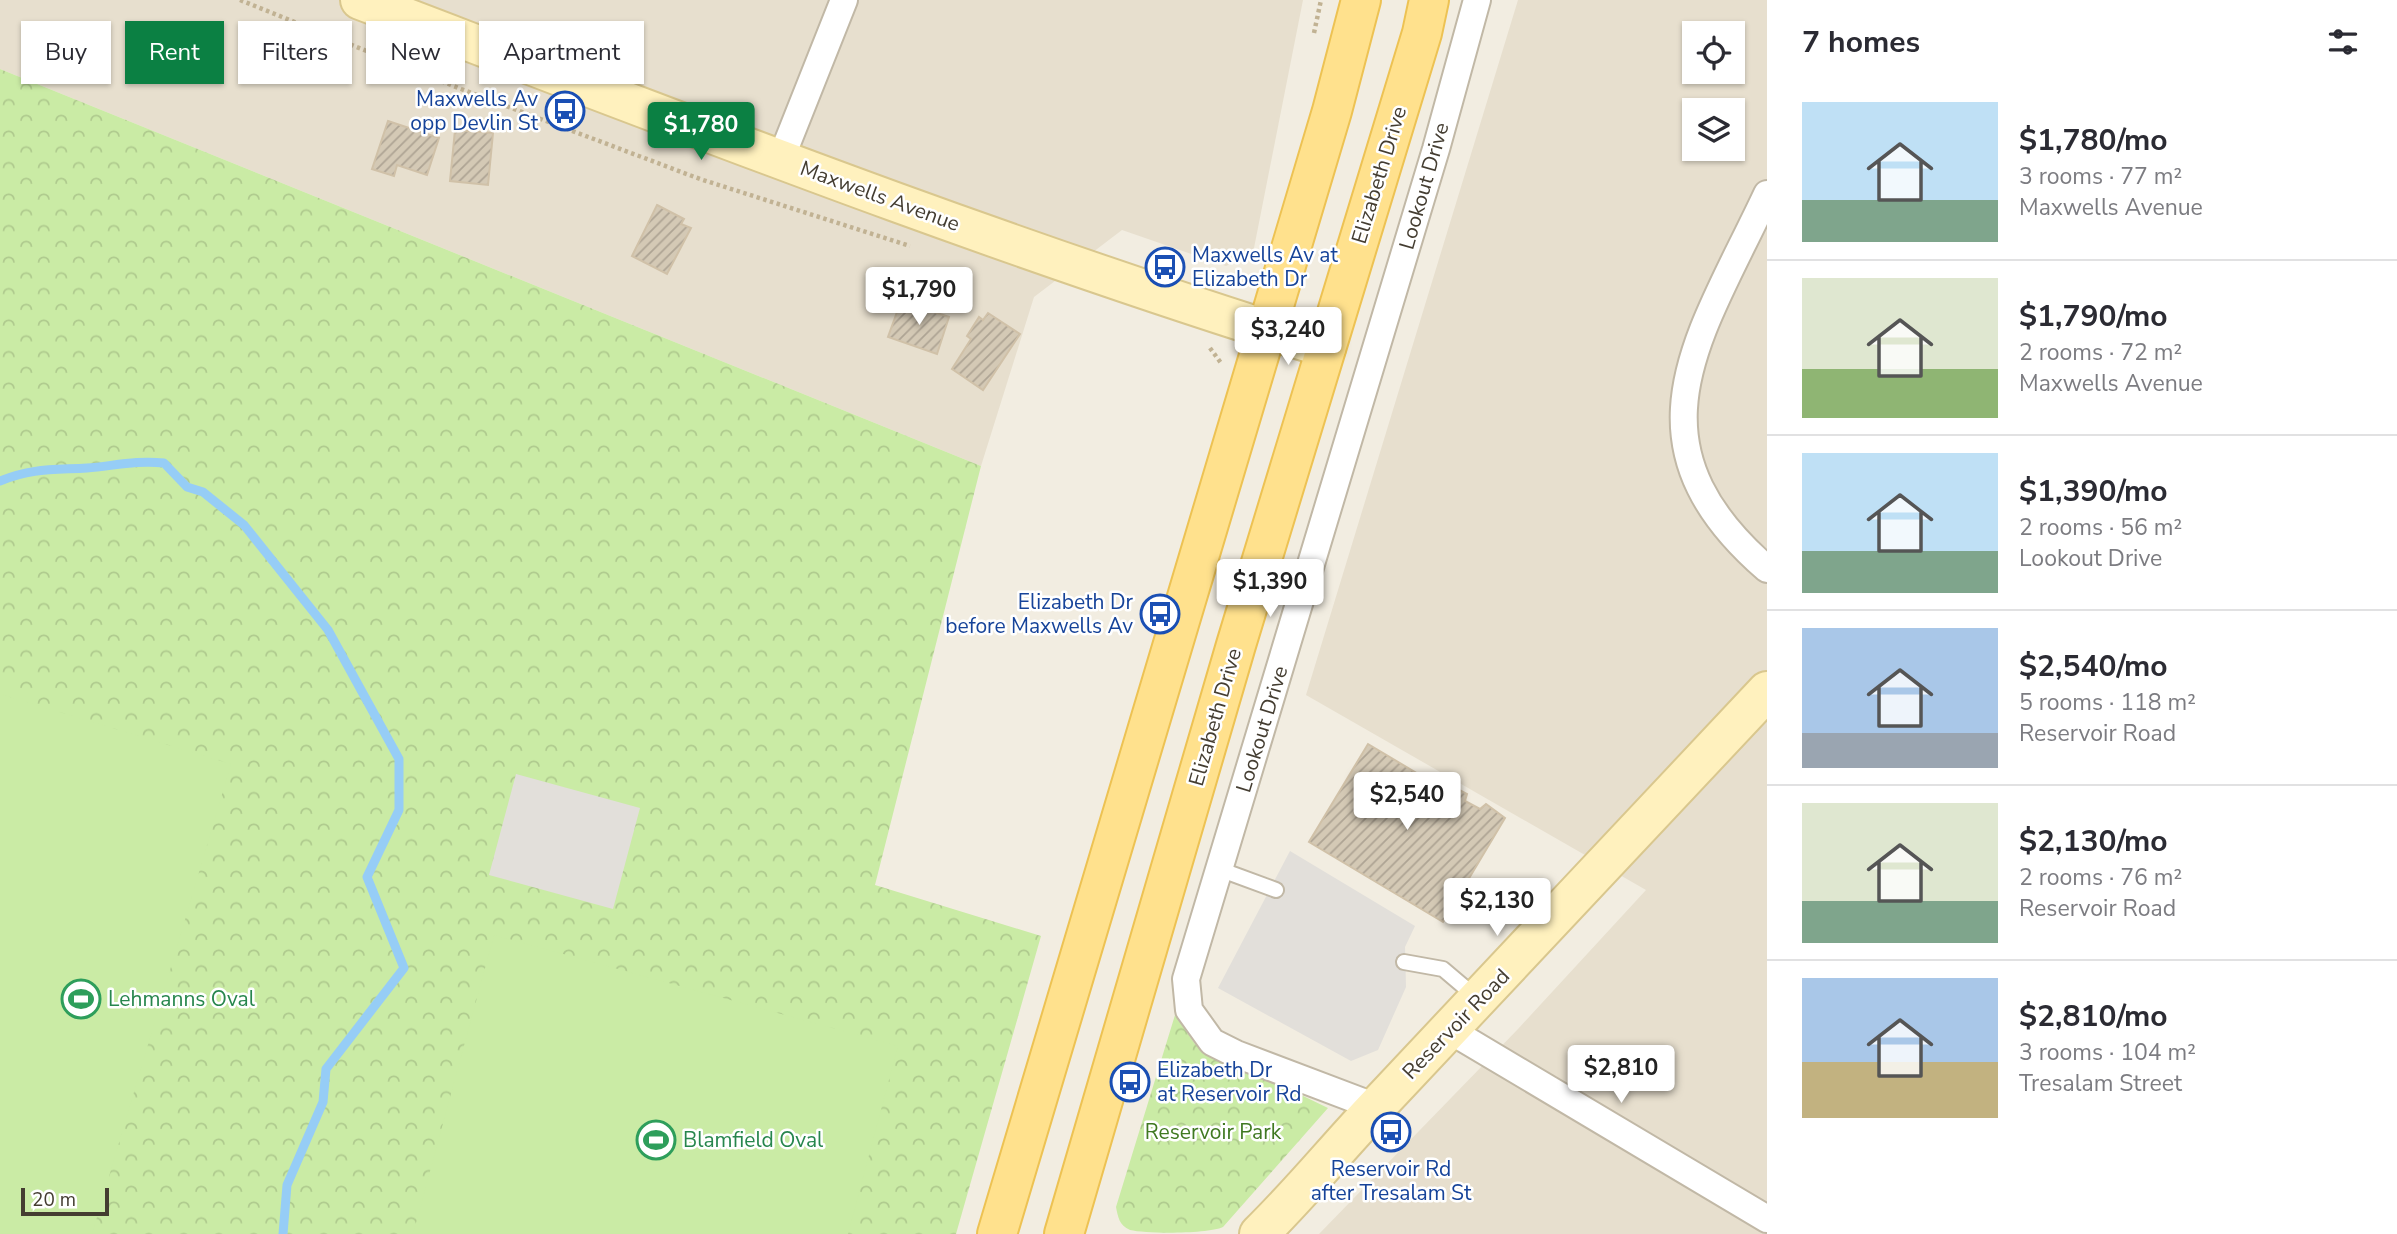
<!DOCTYPE html>
<html lang="en">
<head>
<meta charset="utf-8">
<style>
  :root { --surface:#fff; --page:#f2f2f3; --text:#2b2b33; --muted:#7c7c81; --line:#e1e1e2; --accent:#0b8043 }
  body { margin:0; font-family:"Nunito Sans",sans-serif; background:var(--page); color:var(--text); height:100vh; display:flex; flex-direction:column; font-size:26px; white-space:nowrap }
  * { box-sizing:border-box; margin:0 }
  p { font-size:23px; color:var(--muted) }
  .icon { flex:none; width:38px; height:38px; fill:none; stroke:currentColor; stroke-width:2; stroke-linecap:round; stroke-linejoin:round }
  .map { position:relative; flex:1; overflow:hidden }
  .side { display:flex; flex-direction:column; background:var(--surface); width:630px }
  .side>* { flex:none }
  .banner { position:absolute; left:21px; top:21px; width:665px; height:63px; display:flex; gap:14px }
  .buttons { position:absolute; left:1682px; top:21px; display:grid; gap:14px }
  .buttons a { display:grid; place-items:center; width:63px; height:63px; border-radius:0px; background:var(--surface); box-shadow:0 2px 5px #0004; font-size:35px }
  .scale { position:absolute; left:21px; bottom:18px; width:88px; box-sizing:border-box; padding-left:7px; border:4px solid #443d31; border-top:0; font-size:19px; line-height:24px; white-space:nowrap; color:#443d31; -webkit-text-stroke:5px #fff; paint-order:stroke }
  .price { position:absolute; translate:-50% -60px; padding:0 16px; border-radius:7px; background:#fff; color:#222; font-size:23px; line-height:46px; filter:drop-shadow(0 2px 4px #0008) }
  .price::after { content:''; position:absolute; left:50%; top:42px; width:21px; height:16px; margin-left:-10px; background:inherit; clip-path:polygon(0 0,100% 0,50% 100%) }
  .price.active { background:var(--accent); color:#fff }
  ul { padding:0; list-style:none }
  li { display:flex; align-items:center; gap:21px; height:175px; padding:0 35px }
  li+li { border-top:2px solid var(--line) }
  li span { display:grid; place-items:center; flex:none; width:196px; height:140px; border-radius:0px; color:#555 }
  li>.icon { margin-inline-start:auto }
  span .icon { width:84px; height:84px; fill:#fffc; stroke-width:1 }
  li b { font-size:30px }
  h2 { display:flex; justify-content:space-between; align-items:center; height:84px; padding:0 35px; font-size:30px }
  .tag { padding:0 24px; border-radius:0px; background:var(--surface); box-shadow:0 2px 5px #0004; font-size:24px; line-height:63px }
  .tag.active { background:var(--accent); color:#fff }
  main { display:flex; flex:1; min-height:0 }
  .map>svg:first-child { display:block }
  .residential { fill:#e7dfce; fill-rule:evenodd }
  .park { fill:url(#park-crowns) }
  .pitch { fill:#caeba5 }
  .parking { fill:#e2dfda }
  .lines { fill:none; stroke-linecap:round; stroke-linejoin:round }
  .stream { stroke:#96cdf6; stroke-width:9 }
  .building { fill:url(#building-hatch); stroke:#d0c1a8; stroke-width:2 }
  .lane-casing { stroke:#c1b8a6; stroke-width:18 }
  .street-casing { stroke:#c1b8a6; stroke-width:30 }
  .secondary-casing { stroke:#d9c78e; stroke-width:42 }
  .primary-casing { stroke:#edc253; stroke-width:42 }
  .path { stroke:#c1b293; stroke-width:4.5; stroke-dasharray:3.5 3.5; stroke-linecap:butt }
  .lane { stroke:#fff; stroke-width:14 }
  .street { stroke:#fff; stroke-width:26 }
  .secondary { stroke:#fff1be; stroke-width:38 }
  .primary { stroke:#ffe18d; stroke-width:38 }
  .labels { text-anchor:middle; dominant-baseline:central; stroke-width:5; stroke-linejoin:round; paint-order:stroke }
  .transit-label { font-size:21px; fill:#164399; stroke:#fff; text-anchor:end }
  .street-label { font-size:21px; fill:#443d31; stroke:#fff }
  .leisure-label { font-size:21px; fill:#27864d; stroke:#fff; text-anchor:start }
  .park-label { font-size:21px; fill:#407921; stroke:#fff }
</style>
</head>
<body>
<main>
<div class="map">
<svg width="1767" height="1234" viewBox="0 0 1767 1234">
  <defs>
    <pattern id="park-crowns" width="20" height="18" patternUnits="userSpaceOnUse" patternTransform="scale(1.75)"><rect width="20" height="18" fill="#caeba5"/><path d="M2 6a3 3 0 1 1 6 0M12 15a3 3 0 1 1 6 0" fill="none" stroke="#afca8e"/></pattern>
    <pattern id="building-hatch" width="6" height="6" patternUnits="userSpaceOnUse" patternTransform="scale(1.75)"><rect width="6" height="6" fill="#d4c9b5"/><path d="M-1 1l2-2M0 6l6-6M5 7l2-2" fill="none" stroke="#aea494"/></pattern>
  </defs>
  <rect width="100%" height="100%" fill="#f2ede1"/>
  <path class="residential" d="M0,0H1303L1253,253L1226,266L1122,230L1034,297L981,466L0,69Z
    M1518,0H1767V1234H1319L1518,1029L1646,890L1306,695ZM1694,33H1732V72H1694ZM1694,110H1732V149H1694Z"/>
  <path class="park" d="M0,69L981,466L875,885L1041,936L956,1234H0Z
    M1175,1015L1195,1044L1328,1108L1223,1227C1208,1234 1147,1234 1130,1230C1119,1225 1118,1217 1116,1207Z"/>
  <path class="pitch" d="M0,694L231,764L92,1234H0Z
    M494,935L898,1046L848,1234H413Z"/>
  <path class="parking" d="M516,774L640,808L613,909L489,875Z
    M1290,851L1415,926L1405,947L1406,987L1378,1050L1351,1061L1218,988Z"/>
  <g class="lines">
    <path class="stream" d="M0,481C32,468 53,470 87,468C113,466 136,460 164,463L187,487L203,492L244,525L328,630L399,759V810L367,877L404,968L326,1069L323,1102L287,1185L283,1234"/>
  </g>
  <path class="building" d="M388,121L439,138L427,175L397,165L394,176L372,169Z
    M455,130L493,133L488,185L450,181Z
    M657,205L684,219L681,224L691,228L667,274L632,256Z
    M901,301L949,317L937,354L888,337Z
    M988,313L1020,334L983,390L952,369L971,339L967,336L979,317L983,320Z
    M1368,744L1445,790L1450,785L1467,794L1465,801L1480,809L1486,804L1505,818L1443,922L1309,842Z"/>
  <g class="lines">
    <defs>
      <path id="lane" d="M1219,869L1276,890
        M1404,962L1443,969L1476,997"/>
      <path id="street" d="M780,161L844,0
        M1767,194C1700,337 1619,441 1767,569
        M1451,1031L1767,1219
        M1376,1107L1236,1054L1212,1042L1189,1010L1186,979L1436,149L1477,0"/>
      <path id="secondary" d="M360,0C680,122 999,247 1326,348
        M1259,1234C1301,1193 1337,1148 1378,1105C1508,968 1638,830 1767,691"/>
      <path id="primary" d="M997,1234L1332,111L1361,0
        M1064,1234L1236,645L1422,33L1429,0"/>
    </defs>
    <use href="#lane" class="lane-casing"/>
    <use href="#street" class="street-casing"/>
    <use href="#secondary" class="secondary-casing"/>
    <use href="#primary" class="primary-casing"/>
    <path class="path" d="M240,0L461,89L700,179L910,246
      M1314,33L1321,0
      M1210,348L1221,363"/>
    <use href="#lane" class="lane"/>
    <use href="#street" class="street"/>
    <use href="#secondary" class="secondary"/>
    <use href="#primary" class="primary"/>
  </g>
  <defs>
    <symbol id="bus-ring" viewBox="-11 -11 22 22"><circle r="9.5" fill="#fff" stroke="#1a4fb4" stroke-width="1.5"/><path d="M-5-6H5V4H4V6H2V4H-2V6H-4V4H-5ZM-3.5-4V0h7V-4ZM-3.5 1.2v1.5H-2V1.2ZM2 1.2v1.5H3.5V1.2Z" fill="#1a4fb4"/></symbol>
    <symbol id="stadium-ring" viewBox="-11 -11 22 22"><circle r="9.5" fill="#fff" stroke="#2e9e5b" stroke-width="1.5"/><path d="M0-5a6.5 5 0 1 0 0 10a6.5 5 0 1 0 0-10ZM-3.5-1.8h7v3.6h-7Z" fill="#2e9e5b"/></symbol>
  </defs>
  <g fill-rule="evenodd">
    <use href="#bus-ring" x="543" y="89" width="44" height="44"/>
    <use href="#bus-ring" x="1143" y="245" width="44" height="44"/>
    <use href="#bus-ring" x="1138" y="592" width="44" height="44"/>
    <use href="#stadium-ring" x="59" y="977" width="44" height="44"/>
    <use href="#bus-ring" x="1108" y="1060" width="44" height="44"/>
    <use href="#bus-ring" x="1369" y="1110" width="44" height="44"/>
    <use href="#stadium-ring" x="634" y="1118" width="44" height="44"/>
  </g>
  <g class="labels">
    <g class="transit-label">
      <text x="538" y="99">Maxwells Av<tspan x="538" dy="24">opp Devlin St</tspan></text>
      <text x="1192" y="255" text-anchor="start">Maxwells Av at<tspan x="1192" dy="24">Elizabeth Dr</tspan></text>
      <text x="1133" y="602">Elizabeth Dr<tspan x="1133" dy="24">before Maxwells Av</tspan></text>
      <text x="1157" y="1070" text-anchor="start">Elizabeth Dr<tspan x="1157" dy="24">at Reservoir Rd</tspan></text>
      <text x="1391" y="1169" text-anchor="middle">Reservoir Rd<tspan x="1391" dy="24">after Tresalam St</tspan></text>
    </g>
    <g class="street-label">
      <text transform="translate(1379 175) rotate(-73)">Elizabeth Drive</text>
      <text transform="translate(1424 186) rotate(-74)">Lookout Drive</text>
      <text transform="translate(880 196) rotate(20)">Maxwells Avenue</text>
      <text transform="translate(1215 717) rotate(-74)">Elizabeth Drive</text>
      <text transform="translate(1262 729) rotate(-73)">Lookout Drive</text>
      <text transform="translate(1456 1024) rotate(-46)">Reservoir Road</text>
    </g>
    <g class="leisure-label">
      <text x="108" y="999">Lehmanns Oval</text>
      <text x="683" y="1140">Blamfield Oval</text>
    </g>
    <g class="park-label">
      <text x="1213" y="1132">Reservoir Park</text>
    </g>
  </g>
</svg>
<div class="buttons">
<a><svg class="icon" aria-label="locate" viewBox="0 0 24 24"><circle cx="12" cy="12" r="6"/><path d="M12 2v4M12 18v4M2 12h4M18 12h4"/></svg></a>
<a><svg class="icon" aria-label="layers" viewBox="0 0 24 24"><path d="M12 4l9 5-9 5-9-5zM3 14l9 5 9-5"/></svg></a>
</div>
<div class="scale">20 m</div>
<b class="price active" style="left:701px;top:162px">$1,780</b>
<b class="price" style="left:919px;top:327px">$1,790</b>
<b class="price" style="left:1288px;top:367px">$3,240</b>
<b class="price" style="left:1270px;top:619px">$1,390</b>
<b class="price" style="left:1407px;top:832px">$2,540</b>
<b class="price" style="left:1497px;top:938px">$2,130</b>
<b class="price" style="left:1621px;top:1105px">$2,810</b>
<div class="banner">
<a class="tag">Buy</a>
<a class="tag active">Rent</a>
<a class="tag">Filters</a>
<a class="tag">New</a>
<a class="tag">Apartment</a>
</div>
</div>
<section class="side">
<h2>7 homes<svg class="icon" aria-label="filters" viewBox="0 0 24 24"><path d="M4 7h16M4 17h16"/><circle cx="9" cy="7" r="2"/><circle cx="15" cy="17" r="2"/></svg></h2>
<ul>
<li><span style="background:linear-gradient(#bfe0f5 70%,#7fa58c 0)"><svg class="icon" aria-label="home" viewBox="0 0 24 24"><path d="M3 11l9-7 9 7M6 9v11h12V9"/></svg></span><div><b>$1,780/mo</b><p>3 rooms · 77 m²</p><p>Maxwells Avenue</p></div></li>
<li><span style="background:linear-gradient(#dfe7d0 65%,#8fb573 0)"><svg class="icon" aria-label="home" viewBox="0 0 24 24"><path d="M3 11l9-7 9 7M6 9v11h12V9"/></svg></span><div><b>$1,790/mo</b><p>2 rooms · 72 m²</p><p>Maxwells Avenue</p></div></li>
<li><span style="background:linear-gradient(#bfe0f5 70%,#7fa58c 0)"><svg class="icon" aria-label="home" viewBox="0 0 24 24"><path d="M3 11l9-7 9 7M6 9v11h12V9"/></svg></span><div><b>$1,390/mo</b><p>2 rooms · 56 m²</p><p>Lookout Drive</p></div></li>
<li><span style="background:linear-gradient(#a9c7e8 75%,#9aa5b1 0)"><svg class="icon" aria-label="home" viewBox="0 0 24 24"><path d="M3 11l9-7 9 7M6 9v11h12V9"/></svg></span><div><b>$2,540/mo</b><p>5 rooms · 118 m²</p><p>Reservoir Road</p></div></li>
<li><span style="background:linear-gradient(#dfe7d0 70%,#7fa58c 0)"><svg class="icon" aria-label="home" viewBox="0 0 24 24"><path d="M3 11l9-7 9 7M6 9v11h12V9"/></svg></span><div><b>$2,130/mo</b><p>2 rooms · 76 m²</p><p>Reservoir Road</p></div></li>
<li><span style="background:linear-gradient(#a9c7e8 60%,#c2b280 0)"><svg class="icon" aria-label="home" viewBox="0 0 24 24"><path d="M3 11l9-7 9 7M6 9v11h12V9"/></svg></span><div><b>$2,810/mo</b><p>3 rooms · 104 m²</p><p>Tresalam Street</p></div></li>
</ul>
</section>
</main>
</body>
</html>
